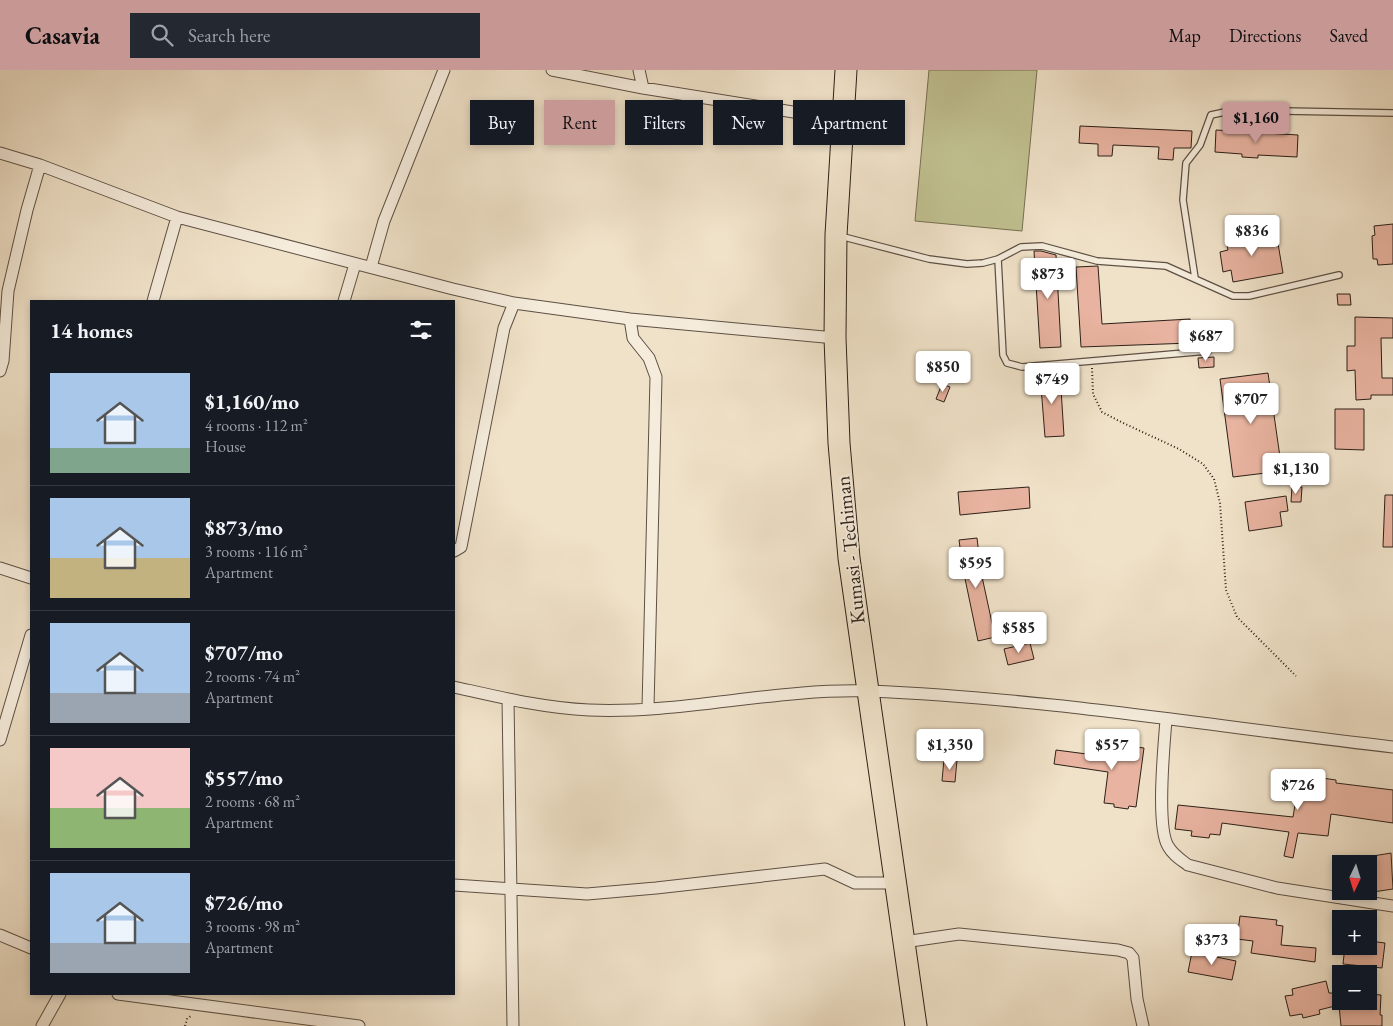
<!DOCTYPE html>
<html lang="en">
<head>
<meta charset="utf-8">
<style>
  :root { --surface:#171b24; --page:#242831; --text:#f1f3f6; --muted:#9ea1a6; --line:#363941; --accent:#c59692 }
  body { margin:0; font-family:"EB Garamond",serif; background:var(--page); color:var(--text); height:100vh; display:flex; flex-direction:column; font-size:19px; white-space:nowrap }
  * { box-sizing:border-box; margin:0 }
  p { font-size:16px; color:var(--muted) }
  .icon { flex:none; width:28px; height:28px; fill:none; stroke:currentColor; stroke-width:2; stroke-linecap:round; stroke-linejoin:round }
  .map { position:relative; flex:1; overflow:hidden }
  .side { position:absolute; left:30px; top:230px; width:425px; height:695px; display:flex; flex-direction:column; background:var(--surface); border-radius:0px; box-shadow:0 2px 8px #0003 }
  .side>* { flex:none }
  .top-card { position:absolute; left:470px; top:30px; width:475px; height:45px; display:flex; gap:10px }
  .needle { width:32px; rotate:184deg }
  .tools { position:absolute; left:1332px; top:785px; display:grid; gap:10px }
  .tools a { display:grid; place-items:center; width:45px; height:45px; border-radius:0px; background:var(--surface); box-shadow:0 2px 8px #0003; font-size:25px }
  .price { position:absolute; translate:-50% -42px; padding:0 11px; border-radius:5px; background:#fff; color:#222; font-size:16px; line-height:32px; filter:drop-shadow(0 1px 2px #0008) }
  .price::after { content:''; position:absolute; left:50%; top:30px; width:15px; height:11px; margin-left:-8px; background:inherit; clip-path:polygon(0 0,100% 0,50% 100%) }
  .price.on { background:var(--accent); color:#111 }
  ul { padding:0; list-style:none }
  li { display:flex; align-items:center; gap:15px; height:125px; padding:0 20px }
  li+li { border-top:1px solid var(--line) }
  li span { display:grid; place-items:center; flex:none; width:140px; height:100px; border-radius:0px; color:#555 }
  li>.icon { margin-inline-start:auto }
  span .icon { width:60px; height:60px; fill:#fffc; stroke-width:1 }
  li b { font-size:21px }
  h2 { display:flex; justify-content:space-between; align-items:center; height:60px; padding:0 20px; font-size:21px }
  .pill { padding:0 18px; border-radius:0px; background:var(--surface); box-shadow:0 2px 8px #0003; font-size:18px; line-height:45px }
  .pill.on { background:var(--accent); color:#111 }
  header { display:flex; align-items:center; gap:30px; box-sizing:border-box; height:70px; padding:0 25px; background:var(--accent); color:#111 }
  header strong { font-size:24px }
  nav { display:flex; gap:28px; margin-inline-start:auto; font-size:18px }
  .search { width:350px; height:45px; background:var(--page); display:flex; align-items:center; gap:12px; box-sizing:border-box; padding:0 18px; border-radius:0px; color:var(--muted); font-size:19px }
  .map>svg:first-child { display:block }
  .green { fill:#c1c191; stroke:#767054 }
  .building { fill:#e8b3a0; stroke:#2c2018 }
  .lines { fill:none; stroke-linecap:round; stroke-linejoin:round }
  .lane-casing { stroke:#5d5044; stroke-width:8 }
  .street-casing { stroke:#5d5044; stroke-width:13 }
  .highway-casing { stroke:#2c2018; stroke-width:23 }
  .path { stroke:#2c2018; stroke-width:2; stroke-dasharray:1 2.5; stroke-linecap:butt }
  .lane { stroke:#f5ecdc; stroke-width:5.5 }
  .street { stroke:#f5ecdc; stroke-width:11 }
  .highway { stroke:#f0e2c9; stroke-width:21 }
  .labels { text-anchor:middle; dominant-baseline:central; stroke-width:4; stroke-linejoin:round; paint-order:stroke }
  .street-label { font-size:20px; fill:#2c2018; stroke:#f5ecdc }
</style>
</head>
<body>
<header>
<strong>Casavia</strong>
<div class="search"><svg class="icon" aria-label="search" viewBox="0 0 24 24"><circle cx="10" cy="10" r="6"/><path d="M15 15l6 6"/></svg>Search here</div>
<nav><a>Map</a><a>Directions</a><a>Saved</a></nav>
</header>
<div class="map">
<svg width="1393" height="956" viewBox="0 0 1393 956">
  <rect width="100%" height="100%" fill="#f0e2c9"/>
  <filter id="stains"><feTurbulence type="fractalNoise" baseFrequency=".004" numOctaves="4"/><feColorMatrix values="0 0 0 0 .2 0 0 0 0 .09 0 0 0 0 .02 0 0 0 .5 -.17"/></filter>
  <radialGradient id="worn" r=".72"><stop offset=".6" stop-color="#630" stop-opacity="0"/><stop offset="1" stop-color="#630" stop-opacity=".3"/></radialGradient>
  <path class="green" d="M929,0H1037L1022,161L915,151Z"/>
  <path class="building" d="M1080,56L1192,61L1191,78H1174L1173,90L1158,89L1159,77L1113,75L1112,86H1098V74L1079,73Z
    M1216,60L1298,65L1297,87L1258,85V88L1242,87V84L1215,82Z
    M1393,154V194L1378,195L1377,189H1373L1372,166L1375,165L1374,156Z
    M1276,162L1283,203L1233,212L1231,200L1223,202L1220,182L1228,180L1226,171Z
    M1034,181H1041L1056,185L1061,277L1040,278Z
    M1098,196L1102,254L1190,249L1191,273L1081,277L1076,197Z
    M1337,224H1350L1351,235H1338Z
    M1355,247L1393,248V268H1381L1382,308H1393V325H1371V329L1356,330L1355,300L1347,301V276H1355Z
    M1214,287V297L1199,298L1198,288Z
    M1060,303L1064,366L1045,367L1040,304Z
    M1268,303L1282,401L1233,407L1220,309Z
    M942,314L950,317L944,332L936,329Z
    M1335,339H1364V380L1335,379Z
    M1029,417L1030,438L960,445L958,422Z
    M1292,417H1302L1301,432H1291Z
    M1385,425H1393V477H1383Z
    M1286,426L1288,441L1280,442L1282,456L1249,461L1245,432Z
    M977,468L981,502L995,567L978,571L963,499L959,470Z
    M1030,573L1034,589L1008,595L1004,579Z
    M1104,673L1144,678L1136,737L1129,736L1128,739L1114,737V734L1104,733L1108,702L1054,694L1056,680L1102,686Z
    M944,689L957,690L955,712L942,711Z
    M1300,705L1336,710V713L1393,720V753L1331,744L1328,766L1298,763L1293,788L1284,786L1289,762L1222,753L1220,765L1210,764L1209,768L1191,766L1192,761L1175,759L1178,735L1293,747Z
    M1391,783L1393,819L1373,822L1367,787Z
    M1240,846L1277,850L1276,855L1283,856L1281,875L1316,878L1315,892L1251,883L1253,871L1237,869Z
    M1369,871L1385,873L1382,898L1343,894L1345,876H1369Z
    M1192,882L1236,891L1232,910L1188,902Z
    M1326,911L1329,923H1341V931H1369V924L1381,925L1380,945H1382V956H1341L1339,935L1319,940L1320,944L1303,948L1302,944L1290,946L1285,926L1293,925L1292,919Z"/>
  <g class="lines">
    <defs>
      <path id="lane" d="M840,166L929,189L967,194L983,193L998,189L1021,177L1042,176L1097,191L1166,196L1233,226H1249L1339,205
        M998,189L1003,285L1007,293L1022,297L1208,281
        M1195,208L1183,130L1186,93L1200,75L1211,45L1234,40L1393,43"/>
      <path id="street" d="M552,0L643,18L843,50
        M639,0L643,18
        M0,83L40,95L177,147L453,219L514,233L630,249L835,268
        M371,197L384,151L444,0
        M153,231L177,147
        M344,231L355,194
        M630,249L633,268L649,288L656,307L648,638
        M0,301L3,291L8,221L27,140L40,95
        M454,481L461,477L504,258L514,233
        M0,498L31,508
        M454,617C499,627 543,638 589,640C683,644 775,618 869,621C1044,628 1218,657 1393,677
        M508,629L513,956
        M1166,650C1164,676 1156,756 1168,776C1173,785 1180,789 1188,795L1277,818L1393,836
        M0,670L31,565
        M454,815L587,824L656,818L825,799L855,813H895
        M0,865L31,878
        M904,872L959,864L1118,880L1129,883L1133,888L1137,929L1143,956
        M118,924L359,956
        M42,956L60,924"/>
      <path id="highway" d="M846,0L836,165L835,268L839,373L849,488L916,956"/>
    </defs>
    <use href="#lane" class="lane-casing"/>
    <use href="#street" class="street-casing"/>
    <use href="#highway" class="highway-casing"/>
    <path class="path" d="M1092,298L1093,324L1102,342L1121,352L1179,379L1203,394L1214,409L1220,433L1226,520L1237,547L1296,606
      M185,956L187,949L192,945"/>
    <use href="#lane" class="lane"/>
    <use href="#street" class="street"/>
    <use href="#highway" class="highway"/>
  </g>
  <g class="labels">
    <g class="street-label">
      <text transform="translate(850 480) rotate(-96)">Kumasi - Techiman</text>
    </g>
  </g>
  <rect width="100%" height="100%" filter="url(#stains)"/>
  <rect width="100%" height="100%" fill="url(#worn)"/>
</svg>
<div class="tools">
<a><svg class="needle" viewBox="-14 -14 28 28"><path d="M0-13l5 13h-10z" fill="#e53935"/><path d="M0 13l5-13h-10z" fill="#9ea1a6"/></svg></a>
<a>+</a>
<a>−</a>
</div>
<b class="price on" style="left:1256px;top:74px">$1,160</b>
<b class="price" style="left:1252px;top:187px">$836</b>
<b class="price" style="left:1048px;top:230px">$873</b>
<b class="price" style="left:1206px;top:292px">$687</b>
<b class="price" style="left:943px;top:323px">$850</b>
<b class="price" style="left:1052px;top:335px">$749</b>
<b class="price" style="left:1251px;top:355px">$707</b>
<b class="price" style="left:1296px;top:425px">$1,130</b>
<b class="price" style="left:976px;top:519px">$595</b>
<b class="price" style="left:1019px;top:584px">$585</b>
<b class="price" style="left:950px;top:701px">$1,350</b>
<b class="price" style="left:1112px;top:701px">$557</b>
<b class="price" style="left:1298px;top:741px">$726</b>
<b class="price" style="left:1212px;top:896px">$373</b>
<div class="top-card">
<a class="pill">Buy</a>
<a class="pill on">Rent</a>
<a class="pill">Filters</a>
<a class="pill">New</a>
<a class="pill">Apartment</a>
</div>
<section class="side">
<h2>14 homes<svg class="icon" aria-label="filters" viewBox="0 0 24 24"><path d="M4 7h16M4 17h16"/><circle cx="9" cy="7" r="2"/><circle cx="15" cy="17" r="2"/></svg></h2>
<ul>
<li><span style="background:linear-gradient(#a9c7e8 75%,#7fa58c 0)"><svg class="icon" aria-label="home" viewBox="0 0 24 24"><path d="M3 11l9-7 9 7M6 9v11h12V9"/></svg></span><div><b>$1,160/mo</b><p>4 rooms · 112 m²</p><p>House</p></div></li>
<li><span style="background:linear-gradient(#a9c7e8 60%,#c2b280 0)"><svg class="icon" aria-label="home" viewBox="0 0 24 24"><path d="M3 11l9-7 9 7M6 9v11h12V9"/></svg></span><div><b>$873/mo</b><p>3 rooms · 116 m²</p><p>Apartment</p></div></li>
<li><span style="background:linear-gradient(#a9c7e8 70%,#9aa5b1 0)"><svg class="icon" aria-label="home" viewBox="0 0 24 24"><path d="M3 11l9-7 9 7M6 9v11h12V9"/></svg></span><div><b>$707/mo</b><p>2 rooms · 74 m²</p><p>Apartment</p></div></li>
<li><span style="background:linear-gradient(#f6c9c9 60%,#8fb573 0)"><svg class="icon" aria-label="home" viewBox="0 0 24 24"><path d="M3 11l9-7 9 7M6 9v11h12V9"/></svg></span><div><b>$557/mo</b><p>2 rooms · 68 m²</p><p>Apartment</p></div></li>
<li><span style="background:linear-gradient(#a9c7e8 70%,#9aa5b1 0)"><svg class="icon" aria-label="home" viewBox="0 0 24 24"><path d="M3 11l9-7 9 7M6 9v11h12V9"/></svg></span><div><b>$726/mo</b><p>3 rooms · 98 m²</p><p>Apartment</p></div></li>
</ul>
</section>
</div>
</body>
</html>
